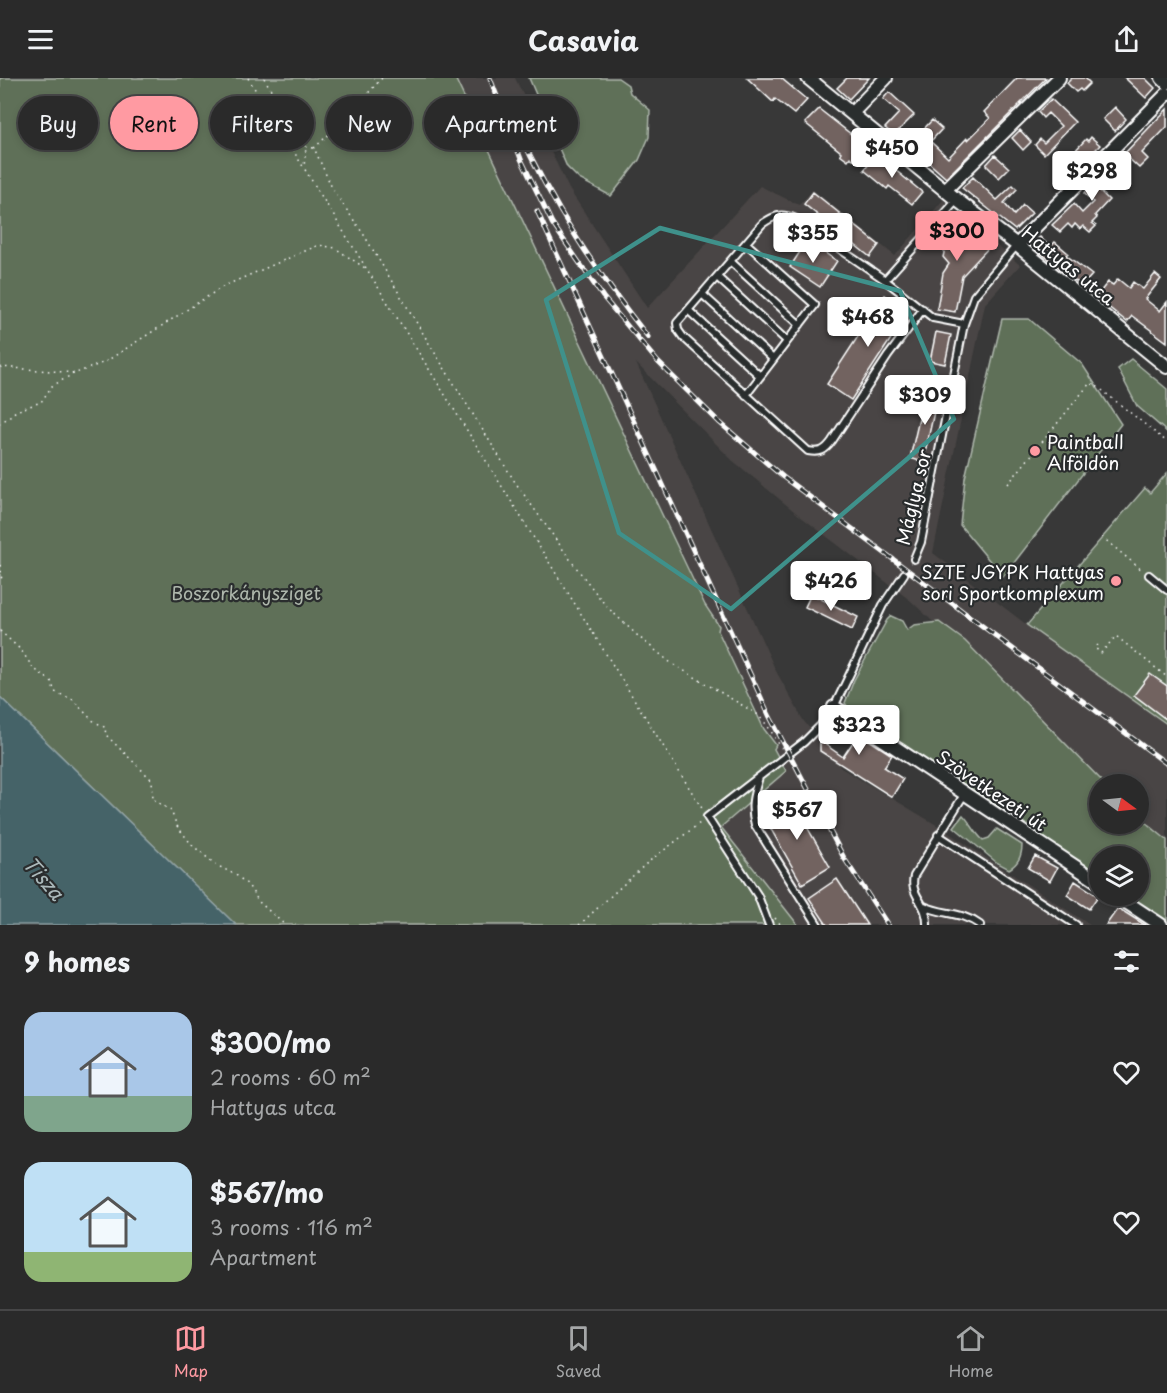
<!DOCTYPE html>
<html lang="en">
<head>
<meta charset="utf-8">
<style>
  :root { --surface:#2a2a2a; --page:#323232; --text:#f1f3f6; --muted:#a5a7a8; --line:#464647; --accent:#ff9aa2 }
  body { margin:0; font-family:"Playpen Sans",sans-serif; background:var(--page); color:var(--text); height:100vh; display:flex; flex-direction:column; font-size:22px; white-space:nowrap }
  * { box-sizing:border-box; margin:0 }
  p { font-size:20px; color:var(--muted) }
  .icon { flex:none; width:33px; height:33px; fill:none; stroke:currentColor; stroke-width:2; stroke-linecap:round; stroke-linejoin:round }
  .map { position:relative; height:847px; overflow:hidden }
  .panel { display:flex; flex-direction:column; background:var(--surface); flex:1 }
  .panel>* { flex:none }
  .banner { position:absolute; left:18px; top:18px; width:600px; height:54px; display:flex; gap:12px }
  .needle { width:39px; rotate:105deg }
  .buttons { position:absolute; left:1089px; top:696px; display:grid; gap:12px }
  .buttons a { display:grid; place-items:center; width:60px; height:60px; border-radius:50%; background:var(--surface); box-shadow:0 3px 9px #0003,0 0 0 2px var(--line); font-size:30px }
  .price { position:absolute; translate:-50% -51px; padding:0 14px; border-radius:6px; background:#fff; color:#222; font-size:20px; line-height:39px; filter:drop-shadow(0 2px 3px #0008) }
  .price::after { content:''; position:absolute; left:50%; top:36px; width:18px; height:14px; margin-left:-9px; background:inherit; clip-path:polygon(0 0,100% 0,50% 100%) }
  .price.current { background:var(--accent); color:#111 }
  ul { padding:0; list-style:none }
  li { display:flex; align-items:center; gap:18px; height:150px; padding:0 24px }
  li span { display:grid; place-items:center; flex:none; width:168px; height:120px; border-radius:18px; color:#555 }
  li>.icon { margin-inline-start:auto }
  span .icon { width:72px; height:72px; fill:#fffc; stroke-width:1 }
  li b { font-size:26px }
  h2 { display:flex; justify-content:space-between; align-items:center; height:72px; padding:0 24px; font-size:26px }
  .chip { padding:0 21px; border-radius:27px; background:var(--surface); box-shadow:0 3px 9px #0003,0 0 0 2px var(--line); font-size:21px; line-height:54px }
  .chip.current { background:var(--accent); color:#111 }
  header { display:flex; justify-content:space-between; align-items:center; height:78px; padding:0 24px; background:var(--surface); font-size:27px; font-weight:700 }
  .tab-bar { display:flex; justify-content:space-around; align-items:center; height:84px; border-top:2px solid var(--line); background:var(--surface); font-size:16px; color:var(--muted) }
  .tab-bar a { display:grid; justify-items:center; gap:3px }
  .tab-bar .current { color:var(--accent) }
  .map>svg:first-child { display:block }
  .built { fill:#494544 }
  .green { fill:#5e6f58; stroke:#aeb7ac; stroke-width:1.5 }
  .water { fill:#456368; stroke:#8fa1a4; stroke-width:1.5 }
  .building { fill:#726461; stroke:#fff; stroke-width:1.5; fill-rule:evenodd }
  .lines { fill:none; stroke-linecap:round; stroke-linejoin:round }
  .service-casing { stroke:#fff; stroke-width:10 }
  .minor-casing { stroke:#fff; stroke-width:16 }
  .path { stroke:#fff; stroke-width:1.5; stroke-dasharray:1.5 4.5; stroke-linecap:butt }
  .service { stroke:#2a2d2e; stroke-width:6 }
  .minor { stroke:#2a2d2e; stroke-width:12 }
  .rail-casing { stroke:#fff; stroke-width:5 }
  .rail { stroke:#2a2d2e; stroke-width:3; stroke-dasharray:9; stroke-linecap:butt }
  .marked { fill:none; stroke:#3f918b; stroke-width:4.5; stroke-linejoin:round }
  .poi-dot { fill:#ff9aa2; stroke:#2a2d2e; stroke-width:2 }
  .labels { text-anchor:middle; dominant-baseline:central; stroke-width:4.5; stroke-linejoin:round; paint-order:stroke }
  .street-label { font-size:18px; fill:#fff; stroke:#2a2d2e }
  .poi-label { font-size:18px; fill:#fff; stroke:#2a2d2e; text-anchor:start }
  .park-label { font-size:18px; fill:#aeb7ac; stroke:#2a2d2e }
  .water-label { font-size:20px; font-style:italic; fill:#abb9bb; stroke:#2a2d2e }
</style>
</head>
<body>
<header><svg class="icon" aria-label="menu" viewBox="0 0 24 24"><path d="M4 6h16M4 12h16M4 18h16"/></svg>Casavia<svg class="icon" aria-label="share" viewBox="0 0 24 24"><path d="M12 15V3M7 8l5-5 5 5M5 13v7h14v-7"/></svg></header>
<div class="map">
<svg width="1167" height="847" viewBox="0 0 1167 847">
  <rect width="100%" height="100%" fill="#383838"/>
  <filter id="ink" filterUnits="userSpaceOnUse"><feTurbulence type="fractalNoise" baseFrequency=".0167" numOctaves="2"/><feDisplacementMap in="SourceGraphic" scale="12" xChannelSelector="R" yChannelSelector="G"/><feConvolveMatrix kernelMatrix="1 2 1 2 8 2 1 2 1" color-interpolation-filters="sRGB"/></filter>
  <g filter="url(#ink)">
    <path class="built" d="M455,0H515L569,111L647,230L760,108L799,127L813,112L895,178L943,122L1020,187L985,226L933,475L1027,547L1167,646V765L1139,738L1138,706H1105L911,523L800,438L732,382L636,285L776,593L803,642L841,690L935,746L1090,847H798L721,748L785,693Z"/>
    <path class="green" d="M0,0H455L705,527L719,548L718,553L764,651L776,667L774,671L786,693L721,749L798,847H236L0,619Z
      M529,0H618L628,7L630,15L650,32L649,59L639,82L611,118L579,101L567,89Z
      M1002,241H1029L1082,286L1121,346L1003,499L960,447L965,400Z
      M1131,281L1167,311V354L1137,328L1118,291Z
      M1167,395V646L1027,547L1145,410L1150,415Z
      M891,538L902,543L907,552L914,547L939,544L965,563L1105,706H1100V746H1138L1139,739L1167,762V847L1125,818H1138V778H1100L1099,799L1020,742L852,635L845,625L854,602L887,542Z
      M963,737C971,745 974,754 983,762L989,760L997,751L1022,767C1022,777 1018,786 1009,791L996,784L954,749Z"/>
    <path class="water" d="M0,619L235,846L236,847H0Z"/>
    <path class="building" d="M747,0H781L807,22L794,36L775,21L773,24Z
      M847,0H869L849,21L837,10Z
      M1017,0H1046L946,100L918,75L930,63L948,80L967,60L968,62L990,40L984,34Z
      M1072,0H1085L1090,5L1082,13L1080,11L1076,14L1067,5Z
      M1125,0H1145L1155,10L1146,20Z
      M889,14L914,37L894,57L885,50L899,35L883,21Z
      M1051,21L1075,44L1044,76L1035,67L1040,61L1044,65L1061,48L1048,35L1043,40L1038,34Z
      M1115,29L1126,41L1115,53L1103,41Z
      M819,31L866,68L855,82L850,79L848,82L840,76L841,74L805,45Z
      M1167,31V49L1142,75L1148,81L1139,90L1124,76Z
      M932,42L942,51L930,64L920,55Z
      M1020,52L1031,64L1023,72L1012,60Z
      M1091,59L1100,67L1082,86L1072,76L1086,61L1088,63Z
      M877,77L922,114L912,126L889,108L887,111L864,92Z
      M995,77L1009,90L999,100L986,87Z
      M1112,86L1129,102L1121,111L1110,101L1100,113L1109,122L1095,137L1097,140L1092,145L1096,148L1090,154L1083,148L1080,151L1075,146L1072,150L1068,146L1060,154L1052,147L1074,126L1082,135L1093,124L1084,115Z
      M973,99L997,122L1013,107L1017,111L1004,125L1014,137L1023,127L1032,135L1015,152L962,110Z
      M813,114L879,167L870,179L804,126Z
      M945,144L959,156L964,152L974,162L980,156L992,166L962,198L955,234L937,231L943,195L949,186L943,179L945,171L933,160L937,156L935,154Z
      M1040,159L1050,169L1055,164L1068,175L1066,177L1092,197L1082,208L1031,167Z
      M807,163L837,183L820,209L790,189Z
      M1155,196L1161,201L1145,221L1160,233L1167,224V264L1132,238L1127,244L1096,219L1108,204L1113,207L1118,201L1129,210L1133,204L1143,211Z
      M885,217L909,233L851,322L827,306Z
      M936,254L951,257L945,286L930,283Z
      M928,309L939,311L923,384L910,380L919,341L922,342Z
      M811,516L858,539L852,552L805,529Z
      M1150,596L1167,608V642L1134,617Z
      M834,643H840L892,677L884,689L903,701L892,719L820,673V658ZM838,655L853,664L843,679L826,667Z
      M791,721L830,789L802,806L763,737Z
      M1035,778L1057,790L1050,803L1028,790Z
      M837,801L867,847H827L809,820Z
      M1075,803L1098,818L1089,831L1067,817Z
      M1118,830L1145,847H1106Z"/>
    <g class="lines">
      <defs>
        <path id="service" d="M730,183L800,247
          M717,199L787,263
          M885,202L933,240L964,246
          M702,216L773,281
          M923,231L888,278L832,363C825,373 820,375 808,373L683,259L678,252L677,245L762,146C775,137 781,135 796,141L885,202L957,122
          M688,232L760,298
          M746,317L815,227L746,165
          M914,481L921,464L964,246L974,218L1017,167
          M1149,497L1167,512
          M759,699C753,718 750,728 755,747L818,847
          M938,757L1076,847
          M924,828C943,837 960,833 980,847
          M769,847L758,818L707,739L804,664L821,647L834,629L883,527L904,496
          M927,847C928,824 909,818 914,798L965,715"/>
        <path id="minor" d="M808,0L957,122L1017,167L1167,289
          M1162,0L1167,5
          M852,35L886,0
          M945,112L1059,0
          M1017,167L1167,16
          M834,629L1100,805
          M1117,818L1161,847"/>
      </defs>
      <use href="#service" class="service-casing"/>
      <use href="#minor" class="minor-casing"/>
      <path class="path" d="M248,0L703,732
        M264,0L306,69L304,89
        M306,69L314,70L333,112L364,157L430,267L515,404L572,484L606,528L639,559L671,585L757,636L767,647L782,671
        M314,70L336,50L382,0
        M0,289L76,295L105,284L224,208L319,167L335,170L368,192
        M0,346L16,333L41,324L52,308L75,295
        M1008,406L1090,305L1098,309L1167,364
        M1102,459L1143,493
        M0,487L2,498L0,504
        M0,553L21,572L33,590L51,603L55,614L72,621L92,642L106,650L105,656L152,702L153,721L171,733L177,748L192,767L216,787L236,797L248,807L259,824L285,847
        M1098,567L1095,570L1101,575L1116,558L1167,599
        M775,840L781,847
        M579,847L647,785L700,745"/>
      <use href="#service" class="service"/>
      <use href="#minor" class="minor"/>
      <defs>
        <path id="rail" d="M490,0L521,81L552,145L603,219L658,284L719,344L783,399L1167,686
          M518,51C552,128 596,193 648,259
          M537,133L769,637L844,780L888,847"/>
      </defs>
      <use href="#rail" class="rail-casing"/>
      <use href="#rail" class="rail"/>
    </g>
  </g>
  <path class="marked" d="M660,150L900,213L954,341L731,531L619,455L546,222Z"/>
  <g class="poi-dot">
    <circle cx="1035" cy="373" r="6"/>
    <circle cx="1116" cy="503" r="6"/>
  </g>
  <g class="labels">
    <g class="street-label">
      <text transform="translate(1069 187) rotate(39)">Hattyas utca</text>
      <text transform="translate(913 419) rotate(-77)">Máglya sor</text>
      <text transform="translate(992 712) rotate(34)">Szövetkezeti út</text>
    </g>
    <g class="poi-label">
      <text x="1047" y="363">Paintball<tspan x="1047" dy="21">Alföldön</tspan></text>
      <text x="1104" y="493" text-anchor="end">SZTE JGYPK Hattyas<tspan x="1104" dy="21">sori Sportkomplexum</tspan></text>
    </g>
    <g class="park-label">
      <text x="246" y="514">Boszorkánysziget</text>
    </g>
    <g class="water-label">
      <text transform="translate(44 800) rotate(49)">Tisza</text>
    </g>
  </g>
</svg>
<div class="buttons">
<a><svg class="needle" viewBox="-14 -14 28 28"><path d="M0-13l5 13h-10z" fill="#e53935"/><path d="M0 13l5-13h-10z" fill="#a5a7a8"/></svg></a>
<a><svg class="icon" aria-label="layers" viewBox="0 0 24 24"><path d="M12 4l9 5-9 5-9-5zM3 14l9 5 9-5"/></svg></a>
</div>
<b class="price" style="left:892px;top:101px">$450</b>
<b class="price" style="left:1092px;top:124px">$298</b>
<b class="price current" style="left:957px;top:184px">$300</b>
<b class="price" style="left:813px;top:186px">$355</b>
<b class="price" style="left:868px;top:270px">$468</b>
<b class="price" style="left:925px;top:348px">$309</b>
<b class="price" style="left:831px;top:534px">$426</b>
<b class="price" style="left:859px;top:678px">$323</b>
<b class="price" style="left:797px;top:763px">$567</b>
<div class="banner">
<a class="chip">Buy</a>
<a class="chip current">Rent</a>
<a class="chip">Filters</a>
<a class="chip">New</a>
<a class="chip">Apartment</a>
</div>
</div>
<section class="panel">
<h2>9 homes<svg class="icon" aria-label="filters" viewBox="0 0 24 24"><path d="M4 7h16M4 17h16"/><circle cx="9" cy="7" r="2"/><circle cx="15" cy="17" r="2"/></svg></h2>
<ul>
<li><span style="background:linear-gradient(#a9c7e8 70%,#7fa58c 0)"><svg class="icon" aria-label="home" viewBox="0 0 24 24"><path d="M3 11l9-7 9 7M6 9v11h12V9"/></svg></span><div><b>$300/mo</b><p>2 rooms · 60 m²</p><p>Hattyas utca</p></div><svg class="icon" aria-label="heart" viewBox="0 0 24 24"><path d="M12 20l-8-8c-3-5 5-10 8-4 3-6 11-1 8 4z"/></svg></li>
<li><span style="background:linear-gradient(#bfe0f5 75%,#8fb573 0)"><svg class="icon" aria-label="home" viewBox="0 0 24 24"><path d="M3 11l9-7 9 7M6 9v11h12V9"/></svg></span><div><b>$567/mo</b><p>3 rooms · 116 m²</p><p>Apartment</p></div><svg class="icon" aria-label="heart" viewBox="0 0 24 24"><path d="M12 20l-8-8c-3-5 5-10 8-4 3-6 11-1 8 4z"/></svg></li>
</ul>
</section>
<nav class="tab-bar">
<a class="current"><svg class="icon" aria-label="map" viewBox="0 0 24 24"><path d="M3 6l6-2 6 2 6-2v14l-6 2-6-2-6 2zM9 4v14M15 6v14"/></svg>Map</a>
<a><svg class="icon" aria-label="saved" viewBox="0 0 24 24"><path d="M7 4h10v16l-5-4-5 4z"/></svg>Saved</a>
<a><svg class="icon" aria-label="home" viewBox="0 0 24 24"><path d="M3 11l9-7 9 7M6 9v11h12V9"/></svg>Home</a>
</nav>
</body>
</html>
